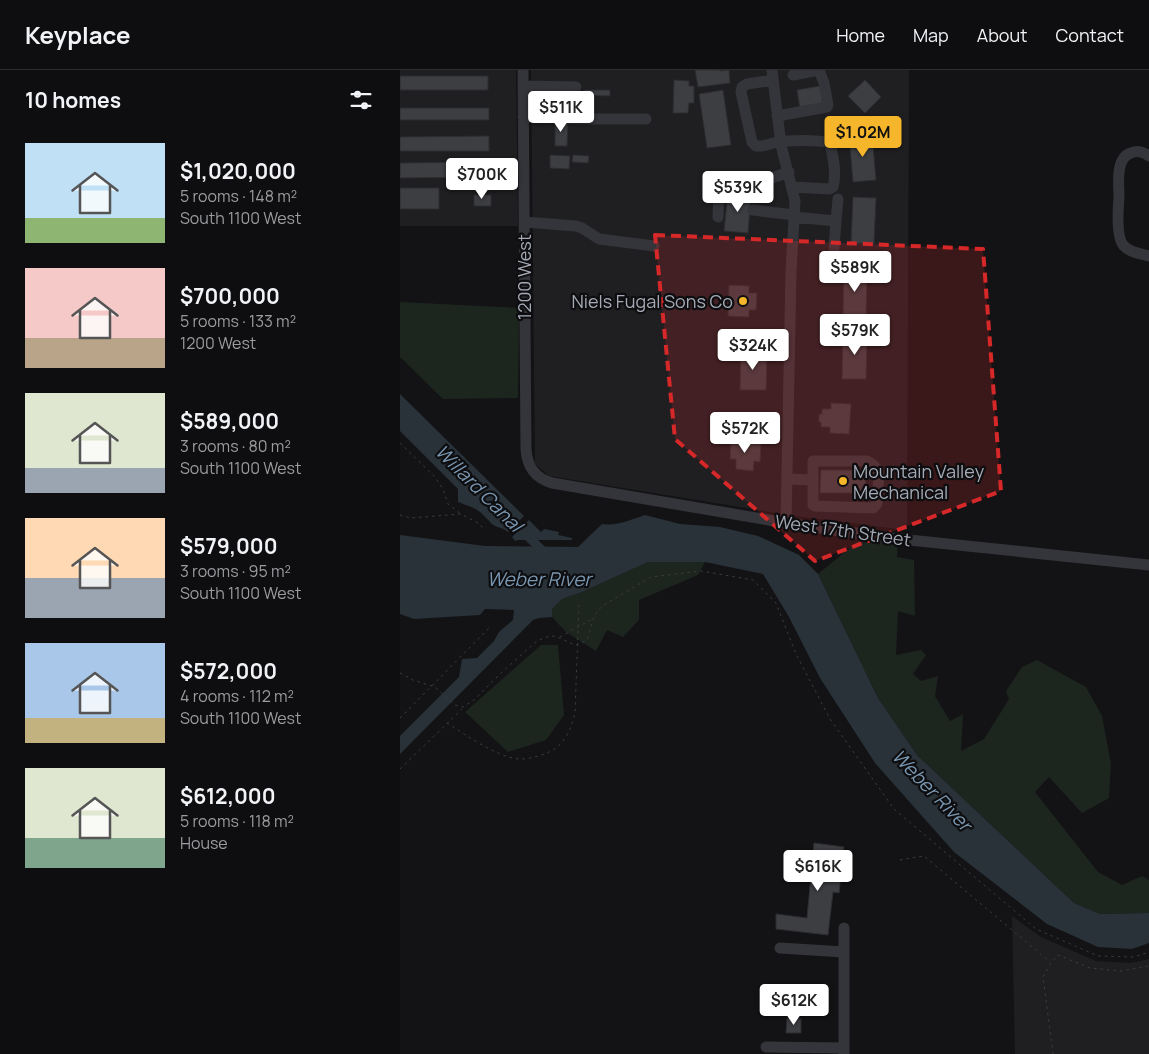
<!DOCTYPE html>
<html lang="en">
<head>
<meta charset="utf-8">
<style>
  :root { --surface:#0e0e10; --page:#171719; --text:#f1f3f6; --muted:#9b9c9f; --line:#2e2e30; --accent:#f5b62b }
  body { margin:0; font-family:Manrope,sans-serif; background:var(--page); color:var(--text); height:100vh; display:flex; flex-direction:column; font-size:19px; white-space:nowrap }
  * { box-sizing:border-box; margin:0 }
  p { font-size:16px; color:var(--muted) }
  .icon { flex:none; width:28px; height:28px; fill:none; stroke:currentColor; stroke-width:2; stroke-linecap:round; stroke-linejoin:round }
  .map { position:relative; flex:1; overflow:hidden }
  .panel { display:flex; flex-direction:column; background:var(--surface); width:400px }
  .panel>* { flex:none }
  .price { position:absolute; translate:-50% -42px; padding:0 11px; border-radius:5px; background:#fff; color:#222; font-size:16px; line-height:32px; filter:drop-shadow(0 1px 2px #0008) }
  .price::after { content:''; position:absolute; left:50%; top:30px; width:15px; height:11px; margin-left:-8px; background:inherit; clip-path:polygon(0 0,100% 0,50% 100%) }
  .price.selected { background:var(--accent); color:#111 }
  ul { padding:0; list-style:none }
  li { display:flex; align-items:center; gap:15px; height:125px; padding:0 25px }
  li span { display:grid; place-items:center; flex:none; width:140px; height:100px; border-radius:0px; color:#555 }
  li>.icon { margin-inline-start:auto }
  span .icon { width:60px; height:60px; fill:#fffc; stroke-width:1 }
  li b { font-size:21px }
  h2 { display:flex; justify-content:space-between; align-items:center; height:60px; padding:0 25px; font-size:21px }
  header { display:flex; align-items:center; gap:30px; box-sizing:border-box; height:70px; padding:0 25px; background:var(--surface); border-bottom:1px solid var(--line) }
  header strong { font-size:24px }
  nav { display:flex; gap:28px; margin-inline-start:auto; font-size:18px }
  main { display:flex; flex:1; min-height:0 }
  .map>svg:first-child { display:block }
  .built { fill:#1f1f22 }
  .green { fill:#1d251f }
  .water { fill:#293239 }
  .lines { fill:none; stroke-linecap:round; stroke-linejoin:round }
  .canal { stroke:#293239; stroke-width:9 }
  .building { fill:#3d3e42; stroke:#2d2d31 }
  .path { stroke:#3a3c41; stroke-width:1; stroke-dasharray:2.5 4; stroke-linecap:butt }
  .minor { stroke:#34353a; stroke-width:11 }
  .marked { fill:#d62828; fill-opacity:0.2; stroke:#d62828; stroke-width:4; stroke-dasharray:10 6; stroke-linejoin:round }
  .poi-dot { fill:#f5b62b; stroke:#0e0e10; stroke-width:2 }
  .labels { text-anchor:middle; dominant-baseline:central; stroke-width:4.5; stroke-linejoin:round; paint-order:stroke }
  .street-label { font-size:18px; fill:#a5aab6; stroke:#0e0e10 }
  .poi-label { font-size:18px; fill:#a5aab6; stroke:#0e0e10; text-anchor:end }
  .water-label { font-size:19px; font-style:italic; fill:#7a97b2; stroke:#0e0e10 }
</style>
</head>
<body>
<header>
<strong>Keyplace</strong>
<nav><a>Home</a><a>Map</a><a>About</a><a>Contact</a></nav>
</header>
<main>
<section class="panel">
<h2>10 homes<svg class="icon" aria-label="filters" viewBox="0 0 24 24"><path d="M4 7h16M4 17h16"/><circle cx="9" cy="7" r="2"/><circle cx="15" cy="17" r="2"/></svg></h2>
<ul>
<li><span style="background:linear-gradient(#bfe0f5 75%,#8fb573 0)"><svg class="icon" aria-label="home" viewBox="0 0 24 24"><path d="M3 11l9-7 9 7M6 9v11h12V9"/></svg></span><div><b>$1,020,000</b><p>5 rooms · 148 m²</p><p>South 1100 West</p></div></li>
<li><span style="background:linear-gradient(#f6c9c9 70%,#b9a48a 0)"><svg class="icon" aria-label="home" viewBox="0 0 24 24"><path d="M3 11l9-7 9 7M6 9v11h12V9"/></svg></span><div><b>$700,000</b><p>5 rooms · 133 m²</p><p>1200 West</p></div></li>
<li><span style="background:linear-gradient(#dfe7d0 75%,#9aa5b1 0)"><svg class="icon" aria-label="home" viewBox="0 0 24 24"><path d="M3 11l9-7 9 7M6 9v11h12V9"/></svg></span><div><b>$589,000</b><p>3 rooms · 80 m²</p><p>South 1100 West</p></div></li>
<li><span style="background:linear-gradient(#ffd9b3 60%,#9aa5b1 0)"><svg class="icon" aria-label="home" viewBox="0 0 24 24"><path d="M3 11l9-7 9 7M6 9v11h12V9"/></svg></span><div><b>$579,000</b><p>3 rooms · 95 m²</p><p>South 1100 West</p></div></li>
<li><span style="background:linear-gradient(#a9c7e8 75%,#c2b280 0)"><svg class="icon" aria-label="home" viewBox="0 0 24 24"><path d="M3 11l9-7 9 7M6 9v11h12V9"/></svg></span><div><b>$572,000</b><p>4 rooms · 112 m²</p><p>South 1100 West</p></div></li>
<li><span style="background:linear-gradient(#dfe7d0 70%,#7fa58c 0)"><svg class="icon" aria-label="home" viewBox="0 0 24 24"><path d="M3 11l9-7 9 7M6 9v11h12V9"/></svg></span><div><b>$612,000</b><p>5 rooms · 118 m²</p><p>House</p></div></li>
</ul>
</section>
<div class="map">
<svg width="749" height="984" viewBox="0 0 749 984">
  <rect width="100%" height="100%" fill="#131315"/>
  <path class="built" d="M0,0H116L118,156H0Z
    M131,0H509L507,460L395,446L149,406L135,394Z
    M612,846L641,867L696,891L731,893L749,889V984H615Z"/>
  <path class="green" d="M0,232L119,238L118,328L43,329L0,287Z
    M462,468L498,473L497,487L514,490L515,546L498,541L496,585L521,580L526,585L513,604L521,611L538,606L535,626L550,651L563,644L561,681L584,669L609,629L606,621L622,597L637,590L686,617L702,646L711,694L709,728L682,743L649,707L635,722L698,802L722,815L742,806L749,810V843L700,844L674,833L517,685L478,628L418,504Z
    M248,492H305L298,505L239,530V550L223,567L207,560L196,581L166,562L152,547L151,539L162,529L182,522Z
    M141,575H158L164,645L146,670L108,682L65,642Z"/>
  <path class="water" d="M0,324L124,446L108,462C103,457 95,458 91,453C77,438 77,439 58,432V419L0,361Z
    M245,445L280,454L320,457L358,466L399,485L418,504L478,628L517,685L674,833L700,844L749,843V873L732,879L698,877L647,854L554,782L475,693L420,608L389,547L363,504L305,492H248L182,522L162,529L152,539V547L139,548L133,550L0,684V666L59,607L62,589L77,588L94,571L99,562L113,550L114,540L85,539L80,545L14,549L0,544V465L85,476L178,477L202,454C218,456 230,450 245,445Z
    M129,450L141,462L144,459L159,462L158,465L172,468V470H118L115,471L112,467Z"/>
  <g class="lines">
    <path class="canal" d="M108,447L147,485"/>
  </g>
  <path class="building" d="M295,0H320V1L329,0L330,13L298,17Z
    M0,6H88V20H0Z
    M274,10L289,11V16H294V33H289L288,43H273Z
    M465,10L481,27L465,43L448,26Z
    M420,16L423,36L400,39L397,20Z
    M184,20H210V26L184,25Z
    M323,20L331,75L307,78L299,24Z
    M145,22H157V35H164V42H145Z
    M175,31H182V44H167V35L175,34Z
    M0,38H89V50H0Z
    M155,51H168L167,76H155Z
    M472,64L476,110L453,112L449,66Z
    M89,66V81H0V67Z
    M150,85L170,86L169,99L150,98Z
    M173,85L189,86L188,93L172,92Z
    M89,92V107L0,108V93Z
    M0,118H39V139H0Z
    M328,122L351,124L348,163L324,161Z
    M74,125H91V136H74Z
    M453,127L476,128L474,174L451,173Z
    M444,200H467L466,247L443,246Z
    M329,215L349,216V223H357L356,240H349V247L328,246Z
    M443,264H467L466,309H442Z
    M341,281L367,282L366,320H340Z
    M431,333L451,334L449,364L430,363V357H421V352H419V344H422V339H431Z
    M331,370L361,372L360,392L354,391L353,401L336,399V389H330Z
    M421,400H466L465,423H420Z
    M414,773L444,777L439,823L433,822L428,865L376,859V844L407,848Z
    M387,948L401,949V963H386Z"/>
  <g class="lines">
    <path class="path" d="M0,373L35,407L43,419L48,434L61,444
      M0,445L11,448L61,444L78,453L85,460
      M160,567L194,548
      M0,603L13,610L35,617L55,635L63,637L74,630L101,603L137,571L146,567L155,566L175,575L184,572L188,568L194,546L202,536L251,507L301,501L353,510L376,533L396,584L430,649L494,739L636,859L698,886L734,887L749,882
      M0,648L89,558
      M47,653C66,665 98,688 120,689C130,689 139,686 147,683C164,676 171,660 175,643L179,532
      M0,699L62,639
      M500,790L524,786L650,892
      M653,984L643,907L651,893L658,885L690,898L721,901L749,896"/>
    <path class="minor" d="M123,0L126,379C127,397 135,408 152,413L386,453L490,468L749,495
      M372,0L381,75L395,131L391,202L386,453
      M393,5L419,0
      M373,10L347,14L342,17L341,22L352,72L356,76C368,77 372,72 382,71C398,71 415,69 430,73C433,86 437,104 433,117L429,119L393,117
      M123,16L176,17
      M377,46L427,37L428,35L424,13L419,0
      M123,47L188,49H246
      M749,86C743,82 738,80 731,83C715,88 719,114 719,127C718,139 716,168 724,176C729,182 741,184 749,186
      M353,140L394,145
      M318,147C319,134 316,114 331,109H369L389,102
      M394,147L436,151L434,178
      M436,151L438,129
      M124,152L176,156L182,158L199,169L254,176
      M413,391H467C472,394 477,397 479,403L477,434L473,438L415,436L413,435Z
      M387,409L413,410
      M444,858V984
      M380,878L444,882
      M366,977L444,978"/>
  </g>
  <path class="marked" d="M255,165L583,179L601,421L415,491L275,369Z"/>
  <g class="poi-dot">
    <circle cx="343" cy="231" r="5"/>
    <circle cx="443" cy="411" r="5"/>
  </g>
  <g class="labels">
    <g class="street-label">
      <text transform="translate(124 207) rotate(-90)">1200 West</text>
      <text transform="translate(443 460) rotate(8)">West 17th Street</text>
    </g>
    <g class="poi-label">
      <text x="333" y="231">Niels Fugal Sons Co</text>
      <text x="453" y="401" text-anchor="start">Mountain Valley<tspan x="453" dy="21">Mechanical</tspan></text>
    </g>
    <g class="water-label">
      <text transform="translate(79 418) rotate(45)">Willard Canal</text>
      <text x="139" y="509">Weber River</text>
      <text transform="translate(532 720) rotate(46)">Weber River</text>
    </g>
  </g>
</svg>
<b class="price" style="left:161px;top:63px">$511K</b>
<b class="price selected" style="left:463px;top:88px">$1.02M</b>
<b class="price" style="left:82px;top:130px">$700K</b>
<b class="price" style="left:338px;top:143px">$539K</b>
<b class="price" style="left:455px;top:223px">$589K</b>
<b class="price" style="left:455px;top:286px">$579K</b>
<b class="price" style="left:353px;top:301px">$324K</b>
<b class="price" style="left:345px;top:384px">$572K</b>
<b class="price" style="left:418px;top:822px">$616K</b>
<b class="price" style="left:394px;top:956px">$612K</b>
</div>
</main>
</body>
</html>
